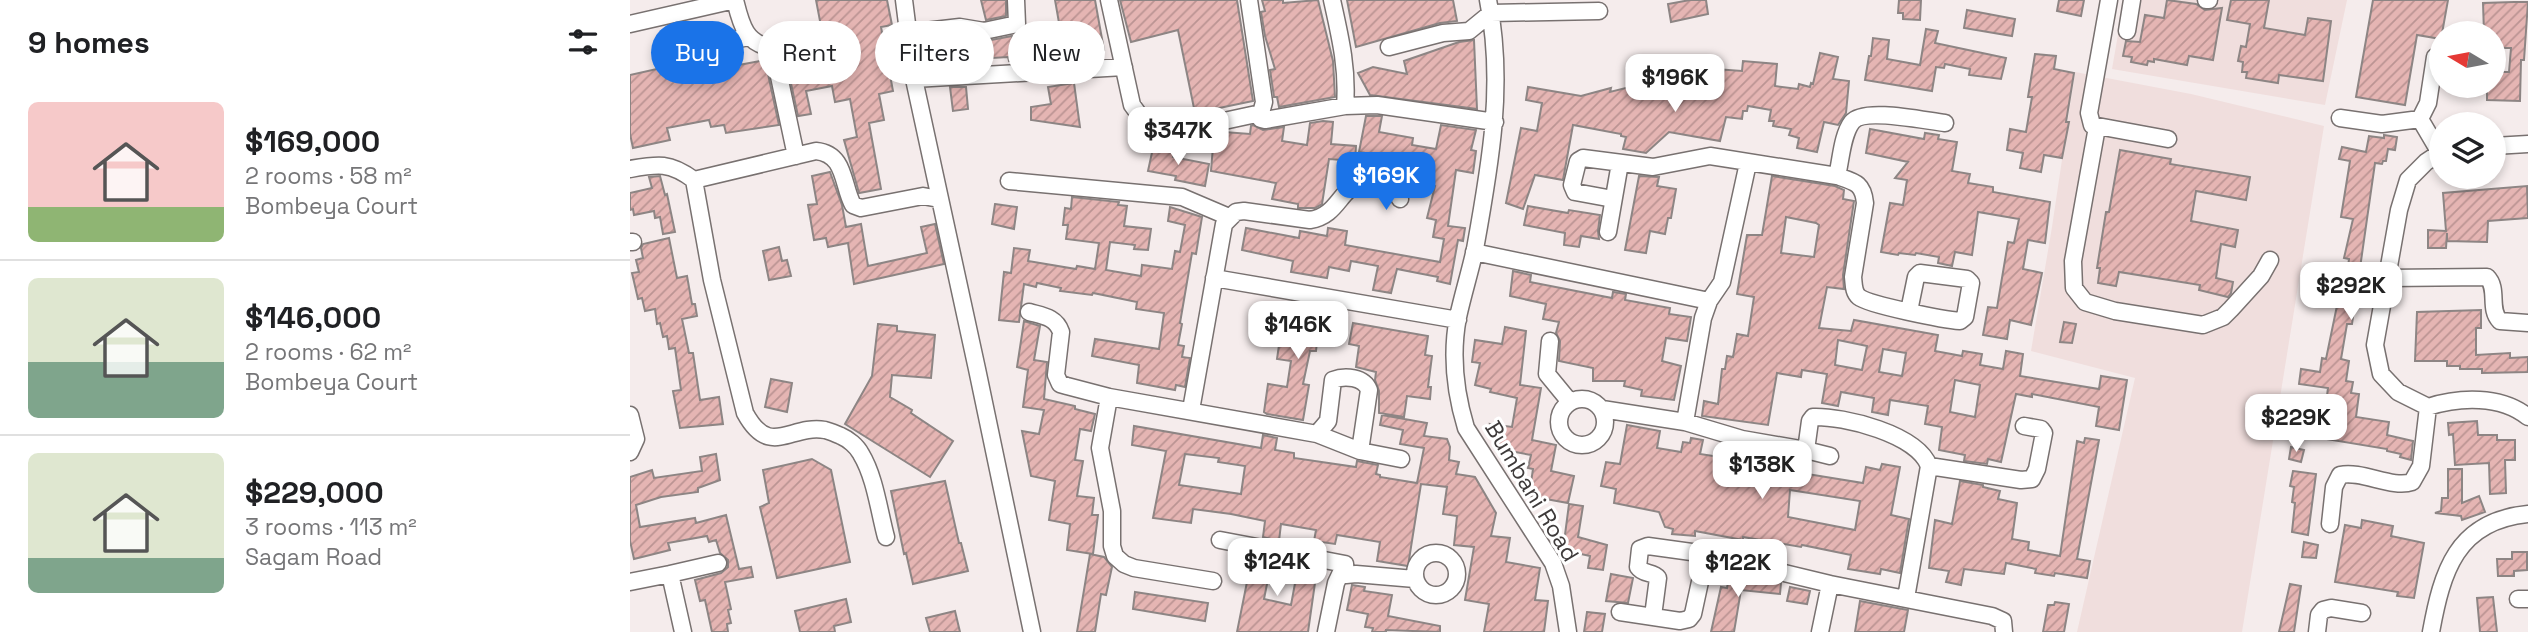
<!DOCTYPE html>
<html lang="en">
<head>
<meta charset="utf-8">
<style>
  :root { --surface:#fff; --page:#f2f2f2; --text:#202124; --muted:#757577; --line:#e0e0e0; --accent:#1a73e8 }
  body { margin:0; font-family:"Space Grotesk",sans-serif; background:var(--page); color:var(--text); height:100vh; display:flex; flex-direction:column; font-size:26px; white-space:nowrap }
  * { box-sizing:border-box; margin:0 }
  p { font-size:23px; color:var(--muted) }
  .icon { flex:none; width:38px; height:38px; fill:none; stroke:currentColor; stroke-width:2; stroke-linecap:round; stroke-linejoin:round }
  .map { position:relative; flex:1; overflow:hidden }
  .panel { display:flex; flex-direction:column; background:var(--surface); width:630px }
  .panel>* { flex:none }
  .guide { position:absolute; left:21px; top:21px; width:665px; height:63px; display:flex; gap:14px }
  .needle { width:46px; rotate:280deg }
  .buttons { position:absolute; left:1799px; top:21px; display:grid; gap:14px }
  .buttons a { display:grid; place-items:center; width:77px; height:77px; border-radius:50%; background:var(--surface); box-shadow:0 4px 10px #0003; font-size:35px }
  .price { position:absolute; translate:-50% -60px; padding:0 16px; border-radius:14px; background:#fff; color:#222; font-size:23px; line-height:46px; filter:drop-shadow(0 2px 4px #0008) }
  .price::after { content:''; position:absolute; left:50%; top:42px; width:21px; height:16px; margin-left:-10px; background:inherit; clip-path:polygon(0 0,100% 0,50% 100%) }
  .price.active { background:var(--accent); color:#fff }
  ul { padding:0; list-style:none }
  li { display:flex; align-items:center; gap:21px; height:175px; padding:0 28px }
  li+li { border-top:2px solid var(--line) }
  li span { display:grid; place-items:center; flex:none; width:196px; height:140px; border-radius:10px; color:#555 }
  li>.icon { margin-inline-start:auto }
  span .icon { width:84px; height:84px; fill:#fffc; stroke-width:1 }
  li b { font-size:30px }
  h2 { display:flex; justify-content:space-between; align-items:center; height:84px; padding:0 28px; font-size:30px }
  .pill { padding:0 24px; border-radius:32px; background:var(--surface); box-shadow:0 4px 10px #0003; font-size:24px; line-height:63px }
  .pill.active { background:var(--accent); color:#fff }
  main { display:flex; flex:1; min-height:0 }
  .map>svg:first-child { display:block }
  .built { fill:#f0dedd }
  .building { fill:url(#building-hatch); stroke:#8d8584; stroke-width:2; fill-rule:evenodd }
  .lines { fill:none; stroke-linecap:round; stroke-linejoin:round }
  .minor-casing { stroke:#787170; stroke-width:19 }
  .minor { stroke:#fff; stroke-width:16 }
  .labels { text-anchor:middle; dominant-baseline:central; stroke-width:6; stroke-linejoin:round; paint-order:stroke }
  .street-label { font-size:23px; fill:#3e3a3a; stroke:#fff }
</style>
</head>
<body>
<main>
<section class="panel">
<h2>9 homes<svg class="icon" aria-label="filters" viewBox="0 0 24 24"><path d="M4 7h16M4 17h16"/><circle cx="9" cy="7" r="2"/><circle cx="15" cy="17" r="2"/></svg></h2>
<ul>
<li><span style="background:linear-gradient(#f6c9c9 75%,#8fb573 0)"><svg class="icon" aria-label="home" viewBox="0 0 24 24"><path d="M3 11l9-7 9 7M6 9v11h12V9"/></svg></span><div><b>$169,000</b><p>2 rooms · 58 m²</p><p>Bombeya Court</p></div></li>
<li><span style="background:linear-gradient(#dfe7d0 60%,#7fa58c 0)"><svg class="icon" aria-label="home" viewBox="0 0 24 24"><path d="M3 11l9-7 9 7M6 9v11h12V9"/></svg></span><div><b>$146,000</b><p>2 rooms · 62 m²</p><p>Bombeya Court</p></div></li>
<li><span style="background:linear-gradient(#dfe7d0 75%,#7fa58c 0)"><svg class="icon" aria-label="home" viewBox="0 0 24 24"><path d="M3 11l9-7 9 7M6 9v11h12V9"/></svg></span><div><b>$229,000</b><p>3 rooms · 113 m²</p><p>Sagam Road</p></div></li>
</ul>
</section>
<div class="map">
<svg width="1898" height="632" viewBox="0 0 1898 632">
  <defs>
    <pattern id="building-hatch" width="6" height="6" patternUnits="userSpaceOnUse" patternTransform="scale(1.75)"><rect width="6" height="6" fill="#e5b5b3"/><path d="M-1 1l2-2M0 6l6-6M5 7l2-2" fill="none" stroke="#bb9493"/></pattern>
  </defs>
  <rect width="100%" height="100%" fill="#f5ecec"/>
  <path class="built" d="M1494,0H1717L1695,105L1482,69Z
    M1445,72L1561,94L1694,126L1612,632H1447L1505,378L1401,351L1422,227Z"/>
  <path class="building" d="M186,0H257L262,25L251,27L263,91L249,94L254,120L239,123L251,189L229,193L214,140L227,137L220,99L205,102L202,86L176,91L181,114L168,116L152,42L166,39L168,51L195,47Z
    M351,0H376V16L356,20Z
    M425,0H465L474,50L445,55L443,47L379,61L378,57L362,58L359,47L326,53L323,38L356,41L382,36L384,44L431,34Z
    M490,0H607L623,101L565,113L548,30L501,42Z
    M632,0H653V3L688,0L703,61L705,97L649,107L647,97H644L640,70L645,69L635,36L631,12L635,11Z
    M717,0H823L827,21L810,23L726,47Z
    M1060,0H1076L1078,14L1041,22L1038,4Z
    M1269,0H1291L1290,20L1273,19V13H1268Z
    M1429,0H1454L1451,16L1427,11Z
    M1537,0L1566,4L1575,10L1592,8L1583,60L1559,56L1557,65L1524,59V62L1518,61L1517,65L1501,62L1502,57L1493,56L1496,41L1510,42L1515,15L1534,18Z
    M1601,0H1639L1634,28L1675,35L1678,18L1701,21L1693,81L1649,75L1648,83L1616,78L1617,72H1612L1613,62L1608,61L1611,46L1616,47L1620,24L1597,20Z
    M1743,0H1818L1811,39L1787,35L1775,105L1726,97Z
    M1884,2H1898L1894,60H1891L1890,101L1857,100V86H1864V72H1879L1881,48H1864V33H1854L1853,3Z
    M1337,10L1385,19L1382,36L1334,28Z
    M1296,29L1308,31L1305,43L1376,58L1371,79L1339,75L1340,69L1315,64L1314,68L1306,67L1302,91L1235,80L1239,56H1241L1243,38L1259,40L1257,59L1290,65Z
    M844,40L847,109L740,95L728,73L743,67L777,74L774,61L829,42Z
    M1190,53L1208,57L1203,79L1219,81L1216,113L1208,125L1194,122L1187,152L1167,148L1169,138L1159,135L1161,129L1143,126L1144,121H1139L1141,110L1118,106L1117,111H1113L1112,119L1096,117L1090,141L1039,132L1016,153L993,149L996,137L991,136V134L943,125L933,180L905,175L893,209L876,203L891,128L907,131L912,103L896,100L898,87L951,96L981,88L980,92L1020,82L1035,84L1036,79L1043,76L1055,79L1085,69L1112,71L1113,61L1147,64L1145,86L1168,89L1169,84L1180,87L1181,83L1183,84Z
    M1405,54L1426,56L1424,69L1444,73L1436,122H1439L1432,158L1414,155L1411,172L1390,168L1393,153L1377,150L1380,129L1396,132L1402,97H1398Z
    M80,55L82,63L97,60L98,67L135,60L149,125L96,133L94,125L81,127L79,120L37,128L40,140L3,148L0,134V75L67,60V57Z
    M444,83L450,127L401,120V107L421,104L418,87Z
    M320,87H336L338,109L323,111Z
    M736,116H752L749,132L783,138L782,145L806,149L811,125L846,130L841,150L846,151L843,173L826,170L818,226L835,228L833,241L828,240L820,284L807,281L808,277L767,269L761,293L743,290L748,266L721,261L719,271L699,267L697,278L661,272L663,261L612,250L616,228L669,238L670,231L697,236L698,228L717,231L715,245L810,262L814,239L803,237L806,220L797,218L805,186L785,183V177L766,174L769,158L729,152Z
    M693,121L703,122L701,144L726,146L725,161L699,159L692,204L685,208H668V204L642,199L646,183L581,171L584,134L594,132L620,134L621,126L623,125L633,130L654,127L652,141L677,145L680,123Z
    M1240,129L1294,139L1295,133L1309,135L1308,139L1327,142L1322,171L1340,174L1338,183L1363,187V192L1420,202L1415,243L1398,240L1393,269L1412,273L1401,325L1380,320L1377,339L1353,335L1358,307L1367,308L1378,242L1384,243L1389,219L1348,212L1342,255L1325,252L1322,266L1308,263L1309,257L1286,253L1285,255L1269,253L1268,255L1251,252L1260,203L1273,205L1277,180L1265,178L1278,162L1236,153Z
    M1754,135L1767,137L1765,150L1758,149L1756,161H1753L1752,164L1745,163L1722,324H1717L1711,359L1719,361L1716,381L1723,382L1721,393L1729,394L1726,417L1759,422L1757,435L1783,441L1781,460L1770,457L1771,454L1757,451V449L1666,434L1669,416L1685,419L1686,410L1695,411L1698,388L1669,384L1671,369L1690,372L1692,358L1696,359L1709,296L1714,297L1719,259L1714,258L1723,219L1711,217L1720,161L1709,159L1712,147L1736,152L1739,136L1754,138Z
    M523,148L544,152L543,157L579,164L575,186L545,180L546,176L518,171Z
    M1490,150L1541,159L1540,164L1620,177L1616,200L1566,191L1561,221L1608,230L1605,247L1591,244L1586,278L1603,282L1601,293L1598,297L1569,290L1570,285L1489,272L1486,286L1468,283L1470,268H1467L1476,212H1479Z
    M200,172L212,205L216,227L231,224L238,266L297,253L291,227L305,224L314,264L224,284L218,243L198,247L196,238L184,240L178,205L187,204L182,176Z
    M30,176L35,195L37,194L45,232L33,234L30,217L25,218L24,211L4,215L3,209L0,210V193L22,188L19,177Z
    M1009,176L1029,177L1027,186L1046,189L1041,218H1038L1035,234L1020,231L1016,253L995,250Z
    M1142,176L1205,186L1214,190L1213,199L1224,201L1213,275L1214,289L1197,287L1189,328L1221,331L1224,320L1308,335L1305,351L1332,356L1333,351L1352,354L1350,365L1373,369L1376,351L1393,354L1390,376L1469,389L1471,376L1497,380L1489,430L1466,426L1469,407L1402,394V397L1386,394L1371,462L1358,459L1357,464L1334,461L1335,455L1309,450L1312,427L1295,424L1298,406L1260,400L1258,415L1242,412L1244,398L1211,392L1208,406L1192,403L1197,374L1172,370L1171,377L1147,373L1138,425L1072,416L1074,401L1088,404L1092,369H1095L1097,356L1103,357L1107,334L1118,336L1124,297L1107,294L1117,235H1132ZM1156,217L1186,223L1189,225L1184,257L1151,253ZM1208,340L1237,346L1232,370L1205,365ZM1253,349L1276,353L1272,376L1249,372ZM1325,380L1350,385L1345,417L1320,412Z
    M1897,186L1898,218L1858,221L1857,242L1817,241V233L1816,248H1798V230L1816,231L1813,193Z
    M442,197L489,202L488,205L497,206L494,226L521,229L518,250L504,249L505,245L480,242L476,270L511,276L512,265L542,269L545,251L550,252L555,225L538,221L540,207L572,217L566,254L562,253L550,323L552,324L548,345L554,346L552,357L560,358L555,387L546,385L545,390L507,383L509,365L462,356L465,339L529,349L534,313L506,309L507,302L463,293L462,295L430,291L431,288L407,283L406,287L394,284L389,322L369,320L374,272L381,273L384,248L400,250L398,261L446,269L447,266L465,269L469,243L436,239L438,225H433L435,208L441,209Z
    M365,204L387,207L384,229L362,224Z
    M898,206L938,213L939,210L970,215L968,231L969,239L951,236L949,247L934,245L935,233L894,225Z
    M39,238L47,278L57,276L62,304H65L67,316L52,319L59,353H63L70,400L89,397L93,424L50,428L43,391L51,390L45,348L39,349L37,336L33,337L30,323L27,324L25,309L15,311L12,298L8,299L2,273L9,272L6,260L13,258L11,248L13,244Z
    M149,247L152,261L157,260L161,276L139,280L133,251Z
    M883,271L901,275L900,282L982,298L983,292L996,294L995,300L1040,308L1039,314L1061,317L1057,341L1036,338L1032,361L1051,366L1044,400L1011,396L1012,390L994,386L995,381H963V368L929,361L930,341L926,333L929,322L913,319L916,304L880,296Z
    M674,308L715,313L712,328L689,324L686,351H680L673,384L679,385L673,420L637,414L634,412L638,384L657,387L661,361L647,359L653,318L673,321Z
    M1851,310V328H1846V355L1880,353V358L1898,357V372L1852,373V369H1830V366H1817V361H1785L1787,312Z
    M394,321L410,326L404,360L417,362L414,399L445,406V409L465,414L461,431L450,429L445,460L453,461L447,496L464,498L462,515H468L463,554L437,550L440,524L419,520L425,481L401,476L392,431L409,434L414,410L393,407L398,370L387,367Z
    M1434,322L1446,324L1442,343L1430,342Z
    M723,323L798,336L795,355L802,356L798,387H801L800,399L777,396L774,417L749,413V391L745,380L746,372L726,367L729,346L719,344Z
    M248,324L267,326V331L305,335L301,378L262,375L260,397L282,410L281,413L323,441L300,477L215,424L242,376Z
    M875,327L896,331L890,385L911,388L902,440L926,445L921,471L944,476L938,503L899,496L903,469L898,468L901,455L870,449L860,424L882,427L887,398L860,392L861,389L845,385L850,363L842,362L845,340L872,344Z
    M141,379L162,383L157,412L135,407Z
    M752,415L797,423L794,436L817,439L820,447L819,460L829,462L826,474L845,477L866,513L861,536L880,538L876,562L910,568L905,600L918,601L914,632H854L859,604L835,600L844,547L824,545L827,516L813,514L817,487L791,484L778,566L747,561L750,542L707,535L705,544L684,541L686,530L651,524L649,541L633,537L635,521L601,514L563,509L561,523L523,518L536,451L502,445L504,426L631,448L633,435L647,438L645,450L664,453V458L726,467L727,461L748,465L746,474L750,475V477L787,483L794,448L770,444L773,430L750,425ZM555,454L589,458L588,462L615,466L611,494L549,485Z
    M1847,421L1848,435H1867V440H1885V460H1875L1876,493L1860,494L1859,463L1825,465L1823,434L1819,435L1818,423Z
    M997,425L1030,431L1027,448L1051,452L1053,442L1060,443L1061,438L1073,440L1070,454L1154,467L1155,457L1167,459L1165,472L1233,483L1236,467L1250,470L1252,464L1270,467L1261,515L1279,519L1270,573L1251,569L1250,574L1218,569L1221,555L1172,545L1171,547L1113,537V540L1065,531V536L1042,534L1043,529L1035,527L1029,512L984,503L986,489L971,486L976,462L990,464ZM1160,490L1230,501L1225,530L1158,517Z
    M1455,438L1469,440L1447,559L1460,561L1457,578L1425,573L1424,576L1405,573L1406,569L1376,563L1374,574L1334,569L1331,585L1316,582L1319,571L1299,568L1305,520L1322,524L1330,481L1353,485V487L1370,491L1368,499L1387,503L1382,539L1399,542L1398,550L1430,556L1447,441L1454,443Z
    M1661,447L1674,450L1671,462L1659,459Z
    M86,454L90,480L68,488V492L31,497L6,505L10,527L65,518L66,523L96,515L109,569L121,567L123,577L95,582L101,609L98,610L101,623L97,624L98,632H82L75,600L70,601L65,580L91,573L98,567V560L90,553L86,540L79,542L77,536L38,543L40,550L4,559L0,541V477L22,470L24,478L72,471L70,457Z
    M182,459L201,470L220,562L147,578L130,507L139,503L133,470Z
    M1818,469H1832V503L1849,496L1855,512L1832,520L1831,516L1805,513L1811,511L1812,498H1818Z
    M1663,471L1686,474L1678,535L1662,532L1665,503L1662,502L1664,487L1660,486Z
    M315,481L329,543H331L338,571L283,584L276,553L274,554L261,491Z
    M939,504L953,506L948,537L977,545L973,570L958,568L960,556L933,550Z
    M1732,520L1763,526L1761,536L1794,543L1784,598L1767,596L1768,592L1705,582L1715,525L1731,528Z
    M1674,542L1688,545L1686,558L1672,557Z
    M1882,552H1897V570L1884,571V576H1868L1867,559H1882Z
    M460,554L474,557L482,567L476,595L471,594L465,632H447Z
    M622,557L687,569L678,632H607ZM639,574L666,578L661,605L634,599Z
    M1100,572L1151,583L1150,594L1111,590L1104,632H1081L1091,587L1097,588Z
    M981,574L1003,578L998,603L976,601Z
    M1660,584L1671,586L1664,632H1649Z
    M722,585L735,587L734,591L762,595L758,616L810,626V632L756,630V632H742L743,628L735,627L738,614L717,610Z
    M1160,587L1180,591L1177,604L1157,601Z
    M505,592L578,603L575,621L503,609Z
    M1863,597L1867,632H1850L1847,598Z
    M216,599L221,622L204,626L205,632H170L165,611Z
    M1230,601L1278,610L1274,632H1225Z
    M1425,602L1439,604L1434,632H1413L1418,605H1424Z
    M325,611L330,632H300L296,618Z
    M957,612L975,614L972,632H954Z"/>
  <g class="lines">
    <defs>
      <path id="minor" d="M105,0C111,24 115,44 143,48L166,156
        M274,0L284,79L347,369L402,632
        M479,0L502,105L513,120L526,126L557,129L631,113L634,102L619,0
        M702,0C710,36 718,69 715,106
        M858,0C875,84 860,166 845,249C840,272 833,294 828,317C821,354 825,392 836,428L923,563L931,586L938,632
        M1479,0L1459,113L1462,125L1538,139
        M1576,0H1579
        M0,24L105,0
        M1497,31L1502,0
        M278,33L330,27L354,31L387,24L386,0
        M62,47L120,37
        M759,47L813,33L839,31L861,13L969,11
        M1805,57L1798,103L1790,119L1810,153
        M284,79L494,67
        M631,113V119L635,120L715,106L747,105L865,122
        M1710,118L1752,124L1790,119
        M1467,127L1443,261L1444,288L1455,302L1485,311L1573,325L1593,317L1601,309L1631,276L1640,260
        M1864,146L1898,144
        M1811,152L1796,162L1778,180L1769,210L1745,345L1751,374L1768,392L1798,407C1829,397 1871,395 1898,417
        M0,169C28,164 40,162 64,180
        M1207,176C1211,160 1212,135 1222,122C1234,107 1296,121 1315,123
        M379,181L552,197L599,217
        M983,199L945,192L942,185L948,161L953,158L1023,167L1080,156L1207,176C1225,182 1233,183 1235,203L1223,277C1224,284 1223,292 1229,297C1239,305 1315,320 1330,321L1335,317L1341,283L1337,279L1290,273L1286,277L1279,311
        M978,232L990,163
        M0,242H3
        M844,252L1079,301L1073,318L1055,422L1112,439L1176,450
        M584,278L828,320
        M1757,278L1857,277C1869,289 1858,309 1870,321L1898,323
        M1079,301L1092,282L1118,163
        M399,312C413,316 426,317 431,332L426,375L430,384L437,386L479,397L687,434L730,451L771,459
        M920,341L917,374L940,402
        M479,397L470,448L482,511V546L485,556L494,564L504,568L583,581
        M929 422a23 23 0 1 1 46 0a23 23 0 1 1-46 0Z
        M972,409L1055,422
        M561,410L594,224L606,212L614,211L680,220C708,216 710,188 730,184C740,182 754,187 765,189L770,199
        M0,415L6,439L0,452
        M687,434L698,421L703,380C715,375 734,377 739,390L730,451
        M1200,456L1176,450L1180,421L1183,417C1214,416 1287,434 1299,466L1276,598
        M1299,466L1391,480L1402,479L1407,469L1414,433L1411,429L1394,426
        M1700,524L1704,487L1710,475C1732,470 1762,489 1782,482L1791,466L1798,407
        M256,537C249,511 245,477 231,454C227,446 218,439 211,436C206,434 200,431 195,430C160,424 140,459 115,413L82,280L64,180L186,151C216,154 212,185 223,205L231,208L293,196L309,199
        M590,540L715,564
        M785 574a21 21 0 1 1 42 0a21 21 0 1 1-42 0Z
        M40,574L88,563
        M0,582L40,574L53,632
        M1888,599H1898
        M990,612L1050,621L1059,619L1063,614L1076,554L1200,584
        M1023,616L1028,578C1023,571 1013,575 1008,567L1010,549L1018,546L1076,554
        M696,632L706,583L715,564L716,575L726,574L785,579
        M1190,632L1200,584L1362,616L1373,621L1374,632
        M1687,632L1689,615L1693,610L1701,608L1732,613
        M1801,632C1812,572 1826,521 1898,514"/>
    </defs>
    <use href="#minor" class="minor-casing"/>
    <use href="#minor" class="minor"/>
  </g>
  <g class="labels">
    <g class="street-label">
      <text transform="translate(902 491) rotate(59)">Bumbani Road</text>
    </g>
  </g>
</svg>
<div class="buttons">
<a><svg class="needle" viewBox="-14 -14 28 28"><path d="M0-13l5 13h-10z" fill="#e53935"/><path d="M0 13l5-13h-10z" fill="#757577"/></svg></a>
<a><svg class="icon" aria-label="layers" viewBox="0 0 24 24"><path d="M12 4l9 5-9 5-9-5zM3 14l9 5 9-5"/></svg></a>
</div>
<b class="price" style="left:1045px;top:114px">$196K</b>
<b class="price" style="left:548px;top:167px">$347K</b>
<b class="price active" style="left:756px;top:212px">$169K</b>
<b class="price" style="left:1721px;top:322px">$292K</b>
<b class="price" style="left:668px;top:361px">$146K</b>
<b class="price" style="left:1666px;top:454px">$229K</b>
<b class="price" style="left:1132px;top:501px">$138K</b>
<b class="price" style="left:647px;top:598px">$124K</b>
<b class="price" style="left:1108px;top:599px">$122K</b>
<div class="guide">
<a class="pill active">Buy</a>
<a class="pill">Rent</a>
<a class="pill">Filters</a>
<a class="pill">New</a>
</div>
</div>
</main>
</body>
</html>
